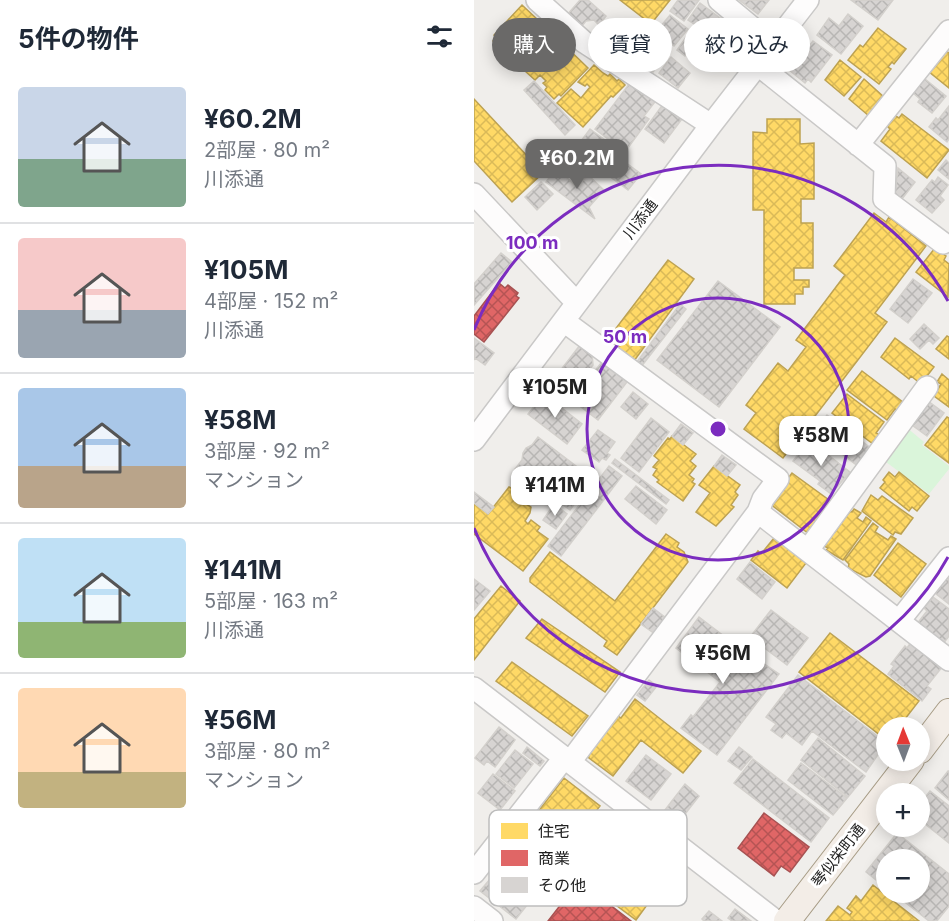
<!DOCTYPE html>
<html lang="ja">
<head>
<meta charset="utf-8">
<style>
  :root { --surface:#fff; --page:#f6f6f7; --text:#1f2937; --muted:#747a83; --line:#e0e1e3; --accent:#6a6968 }
  body { margin:0; font-family:Inter,"Noto Sans JP",sans-serif; background:var(--page); color:var(--text); height:100vh; display:flex; flex-direction:column; font-size:22px; white-space:nowrap }
  * { box-sizing:border-box; margin:0 }
  p { font-size:20px; color:var(--muted) }
  .icon { flex:none; width:33px; height:33px; fill:none; stroke:currentColor; stroke-width:2; stroke-linecap:round; stroke-linejoin:round }
  .map { position:relative; flex:1; overflow:hidden }
  .drawer { display:flex; flex-direction:column; background:var(--surface); width:474px }
  .drawer>* { flex:none }
  .guide { position:absolute; left:18px; top:18px; width:366px; height:54px; display:flex; gap:12px }
  .needle { width:39px; rotate:359deg }
  .tools { position:absolute; left:402px; top:717px; display:grid; gap:12px }
  .tools a { display:grid; place-items:center; width:54px; height:54px; border-radius:50%; background:var(--surface); box-shadow:0 3px 15px #0003; font-size:30px }
  .price { position:absolute; translate:-50% -51px; padding:0 14px; border-radius:12px; background:#fff; color:#222; font-size:20px; line-height:39px; filter:drop-shadow(0 2px 3px #0008) }
  .price::after { content:''; position:absolute; left:50%; top:36px; width:18px; height:14px; margin-left:-9px; background:inherit; clip-path:polygon(0 0,100% 0,50% 100%) }
  .price.selected { background:var(--accent); color:#fff }
  ul { padding:0; list-style:none }
  li { display:flex; align-items:center; gap:18px; height:150px; padding:0 18px }
  li+li { border-top:2px solid var(--line) }
  li span { display:grid; place-items:center; flex:none; width:168px; height:120px; border-radius:6px; color:#555 }
  li>.icon { margin-inline-start:auto }
  span .icon { width:72px; height:72px; fill:#fffc; stroke-width:1 }
  li b { font-size:26px }
  h2 { display:flex; justify-content:space-between; align-items:center; height:72px; padding:0 18px; font-size:26px }
  .chip { padding:0 21px; border-radius:27px; background:var(--surface); box-shadow:0 3px 15px #0003; font-size:21px; line-height:54px }
  .chip.selected { background:var(--accent); color:#fff }
  main { display:flex; flex:1; min-height:0 }
  .map>svg:first-child { display:block }
  .park { fill:#daf5da }
  .homes { fill:url(#homes-cross-hatch); stroke:#bda252; stroke-width:1.5 }
  .shops { fill:url(#shops-cross-hatch); stroke:#a75252; stroke-width:1.5 }
  .building { fill:url(#building-cross-hatch); stroke:#d3d0cc; stroke-width:1.5 }
  .lines { fill:none; stroke-linecap:round; stroke-linejoin:round }
  .minor-casing { stroke:#c9c8c7; stroke-width:24 }
  .major-casing { stroke:#a79c86; stroke-width:28 }
  .minor { stroke:#fdfcfc; stroke-width:21 }
  .major { stroke:#f3ede7; stroke-width:26 }
  .ring { fill:none; stroke:#7b2cbf; stroke-width:3 }
  .labels { text-anchor:middle; dominant-baseline:central; stroke-width:6; stroke-linejoin:round; paint-order:stroke }
  .street-label { font-size:15px; fill:#222; stroke:#fff }
  .key { fill:#fff; stroke:#bdbdbd; stroke-width:1.5 }
  .key-label { font-size:16px; fill:#222 }
  .centre { fill:#7b2cbf; stroke:#fff; stroke-width:3 }
  .ring-label { font-size:18px; text-anchor:middle; font-weight:bold; fill:#7b2cbf; stroke:#fff; stroke-width:6; stroke-linejoin:round; paint-order:stroke }
</style>
</head>
<body>
<main>
<section class="drawer">
<h2>5件の物件<svg class="icon" aria-label="filters" viewBox="0 0 24 24"><path d="M4 7h16M4 17h16"/><circle cx="9" cy="7" r="2"/><circle cx="15" cy="17" r="2"/></svg></h2>
<ul>
<li><span style="background:linear-gradient(#c9d6e8 60%,#7fa58c 0)"><svg class="icon" aria-label="home" viewBox="0 0 24 24"><path d="M3 11l9-7 9 7M6 9v11h12V9"/></svg></span><div><b>¥60.2M</b><p>2部屋 · 80 m²</p><p>川添通</p></div></li>
<li><span style="background:linear-gradient(#f6c9c9 60%,#9aa5b1 0)"><svg class="icon" aria-label="home" viewBox="0 0 24 24"><path d="M3 11l9-7 9 7M6 9v11h12V9"/></svg></span><div><b>¥105M</b><p>4部屋 · 152 m²</p><p>川添通</p></div></li>
<li><span style="background:linear-gradient(#a9c7e8 65%,#b9a48a 0)"><svg class="icon" aria-label="home" viewBox="0 0 24 24"><path d="M3 11l9-7 9 7M6 9v11h12V9"/></svg></span><div><b>¥58M</b><p>3部屋 · 92 m²</p><p>マンション</p></div></li>
<li><span style="background:linear-gradient(#bfe0f5 70%,#8fb573 0)"><svg class="icon" aria-label="home" viewBox="0 0 24 24"><path d="M3 11l9-7 9 7M6 9v11h12V9"/></svg></span><div><b>¥141M</b><p>5部屋 · 163 m²</p><p>川添通</p></div></li>
<li><span style="background:linear-gradient(#ffd9b3 70%,#c2b280 0)"><svg class="icon" aria-label="home" viewBox="0 0 24 24"><path d="M3 11l9-7 9 7M6 9v11h12V9"/></svg></span><div><b>¥56M</b><p>3部屋 · 80 m²</p><p>マンション</p></div></li>
</ul>
</section>
<div class="map">
<svg width="475" height="921" viewBox="0 0 475 921">
  <defs>
    <pattern id="homes-cross-hatch" width="8" height="8" patternUnits="userSpaceOnUse" patternTransform="scale(1.5)"><rect width="8" height="8" fill="#ffd966"/><path d="M0 0l8 8M0 8l8-8" fill="none" stroke="#daba58"/></pattern>
    <pattern id="shops-cross-hatch" width="8" height="8" patternUnits="userSpaceOnUse" patternTransform="scale(1.5)"><rect width="8" height="8" fill="#e06666"/><path d="M0 0l8 8M0 8l8-8" fill="none" stroke="#b55454"/></pattern>
    <pattern id="building-cross-hatch" width="8" height="8" patternUnits="userSpaceOnUse" patternTransform="scale(1.5)"><rect width="8" height="8" fill="#d7d4d2"/><path d="M0 0l8 8M0 8l8-8" fill="none" stroke="#b8b6b4"/></pattern>
  </defs>
  <rect width="100%" height="100%" fill="#f0eeeb"/>
  <path class="park" d="M432,427L450,442L448,445L475,466V469L455,494L408,459Z"/>
  <path class="homes" d="M146,0H196L177,24Z
    M48,5L80,35L48,68L39,60L41,58L34,51L37,47L33,43L28,49L19,41L23,37L20,35Z
    M404,28L432,49L420,64L418,62L414,67L417,69L405,84L374,60L386,45L389,47Z
    M83,38L114,68L87,96L85,94L80,99L71,90L73,87L69,83L72,81L66,75L61,80L51,71Z
    M472,51L475,53V88L455,72Z
    M366,60L387,77L370,96L351,80Z
    M120,65L129,73L134,76L136,74L143,81L145,79L151,85L139,97L137,96L109,127L83,103L97,89L107,98L116,87L113,84L111,86L104,82Z
    M390,79L410,97L395,116L375,99Z
    M0,99L69,173L38,202L0,161Z
    M428,114L475,150L453,178L407,141L416,129L412,125L420,115L425,118Z
    M293,119H326V144L340,143V199H327V223H339V268H320V280H335V287H329V294H321V304H290V210H279V132L293,133Z
    M400,213L412,222L415,217L452,246L401,313L413,322L309,458L270,429L282,413L272,405L304,363L314,371L332,347L322,340L371,275L360,266Z
    M461,248L472,256L470,260L475,264L474,297L442,272Z
    M194,260L220,279L160,361L133,340Z
    M473,336L475,337V359L462,349Z
    M421,338L460,367L447,384L437,376L435,379L407,357Z
    M388,371L430,403L424,411L421,409L413,420L373,390Z
    M468,374L475,380V407L460,396L467,384L463,382Z
    M373,394L410,422L402,433L406,435L399,444L358,413Z
    M473,417L475,418V463L451,445Z
    M198,436L222,454L216,461L222,466L215,475L220,479L218,482L221,484L209,501L183,482L185,480L179,475L183,469L179,467L185,460L180,456L194,438L196,439Z
    M240,466L266,485L261,492L264,495L257,505L260,507L242,526L222,512L236,493L225,485Z
    M415,472L421,477L425,472L455,496L443,511L438,507L435,511L406,488L411,482L409,480Z
    M318,473L359,503L335,534L295,503Z
    M35,487L54,496L49,502L57,507L56,513L51,521L54,524L57,520L66,527L63,531L74,539L49,571L0,534V503L14,514Z
    M397,495L404,500L408,496L439,518L427,534L421,532L419,535L388,511Z
    M380,509L387,513L383,518L389,522L392,517L397,521L369,560L352,550L354,548L348,545L358,530L361,532L376,511L378,512Z
    M399,523L404,527L401,532L414,540L417,536L422,539L396,576L392,577L374,568L375,564L371,560Z
    M192,534L205,543L203,547L210,552L214,562L143,655L130,646L133,641L56,582V578L76,552L141,601Z
    M300,538L332,563L313,588L277,560L284,551L287,554Z
    M424,543L452,564L427,597L400,575Z
    M27,586L46,601L0,660V619Z
    M68,619L146,672L131,692L52,638Z
    M356,633L445,701L424,728H412L411,739L325,672Z
    M38,662L114,716L98,736L22,681Z
    M161,699L227,751L209,773L167,740L139,776L115,758L114,754L144,716L147,718Z
    M90,778L126,806L110,827L104,823L99,829L93,825L79,842L76,840L71,847L49,831Z
    M164,847L198,871L162,920L127,894Z
    M399,885L445,921H352L364,906L376,915L378,912L373,908L382,896L387,901Z"/>
  <path class="shops" d="M25,283L31,288L34,285L44,293L42,296L45,298L10,342L0,334V316Z
    M290,813L335,847L316,872L307,866L300,876L264,848Z
    M105,881L157,921H74Z"/>
  <path class="building" d="M106,0H114L132,16L125,25L120,20L112,21L107,27L93,15Z
    M204,0H225L210,21L196,11Z
    M265,0H295L284,14Z
    M377,0H419L404,20Z
    M226,3L246,18L234,34L231,32L229,36L220,30L223,26L214,20Z
    M374,14L389,26L367,54L343,35L355,18L365,26Z
    M196,15L214,29L200,46L182,32Z
    M249,17L262,27L245,50L242,48L236,56L223,58L214,52L211,56L203,50L217,30L232,41Z
    M152,28L167,40L155,55L140,44Z
    M174,38L194,53L179,72L159,57Z
    M339,41L358,55L337,82L334,79L331,83L315,70Z
    M197,57L216,73L204,88L185,73Z
    M159,79L184,98L170,116L175,119L151,152L121,129Z
    M451,79L472,96L458,113L444,102L446,99L439,93Z
    M60,81L101,125L91,135L50,90Z
    M192,100L211,115L190,143L171,129Z
    M475,106V139L473,142L455,127L462,118L464,120Z
    M116,129L135,143L123,159L104,145Z
    M140,154L167,174L154,190L127,170Z
    M472,160L475,163V179L464,170Z
    M82,168L103,187L114,175L130,190L115,207L121,219L72,182Z
    M424,168L441,182L428,199L421,194Z
    M464,177L474,185L466,196L470,200L458,213L442,200L458,180L461,182Z
    M67,182L79,194L63,210L51,197Z
    M27,253L38,262L0,305V284Z
    M439,279L458,293L434,323L416,309Z
    M244,281L306,327L245,407L183,360Z
    M206,304L212,309L167,367L162,363Z
    M450,324L465,338L459,344L455,340L446,349L436,339Z
    M0,338L20,353L11,365L1,358L0,360Z
    M106,345L118,354L119,365L97,393L79,380Z
    M127,363L153,382L124,420L98,400Z
    M159,392L174,404L162,419L147,407Z
    M70,394L108,424L93,444L54,414Z
    M454,401L470,413L453,436L438,425Z
    M353,415L398,449L385,467L360,448L356,453L336,437Z
    M177,418L195,432L165,472L147,458Z
    M207,424L219,433L209,445L198,436Z
    M124,430L141,442L133,453L136,455L132,460L128,458L125,462L108,450Z
    M64,437L119,479L96,510L41,469L48,460L49,453L52,448L58,445Z
    M335,440L376,472L357,494L344,484L346,481L319,461Z
    M248,455L262,465L253,476L240,466Z
    M141,459L195,500L192,504L138,463Z
    M135,466L148,476L87,556L74,546Z
    M162,486L193,510L182,524L151,499Z
    M0,492L20,507L14,514L0,503Z
    M80,504L93,514L82,529L69,520Z
    M276,562L301,582L288,599L263,579Z
    M473,577L475,579V604L461,593Z
    M0,579L16,591L0,610Z
    M459,597L475,609V636L469,644L442,625L453,611L450,608Z
    M179,608L192,618L181,634L167,624Z
    M297,610L334,638L313,665L276,637Z
    M225,617L288,665L289,663L305,674L243,755L207,728L217,715L219,717L246,682L202,648Z
    M437,642L468,667L453,686L457,689L448,701L414,674L420,666L417,664L431,646L433,648Z
    M324,675L412,743L392,772L338,731L328,745L312,733L308,738L297,730L302,724L292,717Z
    M175,680L183,686L171,701L163,695Z
    M25,727L41,740L21,767L13,761L10,765L1,758Z
    M344,738L391,776L374,797L327,760Z
    M53,747L70,761L66,766L49,753Z
    M265,747L278,757L267,770L254,761Z
    M41,750L59,764L40,788L22,774Z
    M172,755L197,774L177,800L152,781Z
    M279,759L355,818L337,842L260,783Z
    M327,763L373,798L359,815L314,780Z
    M474,771H475V800L461,788Z
    M19,774L41,791L26,810L4,793Z
    M211,784L225,796L205,822L191,810Z
    M456,791L475,806V843L446,820V804Z
    M423,833L475,874V906L463,921H455L418,892H446V860H412V888L392,872Z
    M22,872L57,900L42,919L6,891Z
    M261,909L277,921H258L254,918Z
    M235,911L248,921H230L228,919Z"/>
  <g class="lines">
    <defs>
      <path id="minor" d="M63,0L110,42L237,125
        M245,0L299,45
        M283,64L411,166L410,199L469,243
        M384,145L475,31
        M0,194L103,303
        M91,322L304,479L289,499L284,512
        M0,440L237,125L334,0
        M334,550L453,387
        M425,621L475,558
        M0,688L302,921
        M96,762L284,512L475,660
        M0,873L90,758
        M0,907L18,921"/>
      <path id="major" d="M446,750L475,712
        M313,921L437,760"/>
    </defs>
    <use href="#minor" class="minor-casing"/>
    <use href="#major" class="major-casing"/>
    <use href="#minor" class="minor"/>
    <use href="#major" class="major"/>
  </g>
  <g class="ring">
    <circle cx="244" cy="429" r="131"/>
    <path d="M474 557A263 263 0 0 1 0 528M0 330A263 263 0 0 1 474 301"/>
  </g>
  <g class="labels">
    <g class="street-label">
      <text transform="translate(166 219) rotate(-53)">川添通</text>
      <text transform="translate(364 855) rotate(-52)">琴似栄町通</text>
    </g>
  </g>
  <rect x="15" y="810" width="198" height="96" rx="9" class="key"/>
  <rect x="27" y="823" width="27" height="16" fill="#ffd966"/>
  <rect x="27" y="850" width="27" height="16" fill="#e06666"/>
  <rect x="27" y="877" width="27" height="16" fill="#d7d4d2"/>
  <g class="key-label">
    <text x="64" y="837">住宅</text>
    <text x="64" y="864">商業</text>
    <text x="64" y="891">その他</text>
  </g>
  <circle cx="244" cy="429" r="9" class="centre"/>
  <g class="ring-label">
    <text x="58" y="249">100 m</text>
    <text x="151" y="343">50 m</text>
  </g>
</svg>
<div class="tools">
<a><svg class="needle" viewBox="-14 -14 28 28"><path d="M0-13l5 13h-10z" fill="#e53935"/><path d="M0 13l5-13h-10z" fill="#747a83"/></svg></a>
<a>+</a>
<a>−</a>
</div>
<b class="price selected" style="left:103px;top:190px">¥60.2M</b>
<b class="price" style="left:81px;top:419px">¥105M</b>
<b class="price" style="left:347px;top:467px">¥58M</b>
<b class="price" style="left:81px;top:517px">¥141M</b>
<b class="price" style="left:249px;top:685px">¥56M</b>
<div class="guide">
<a class="chip selected">購入</a>
<a class="chip">賃貸</a>
<a class="chip">絞り込み</a>
</div>
</div>
</main>
</body>
</html>
